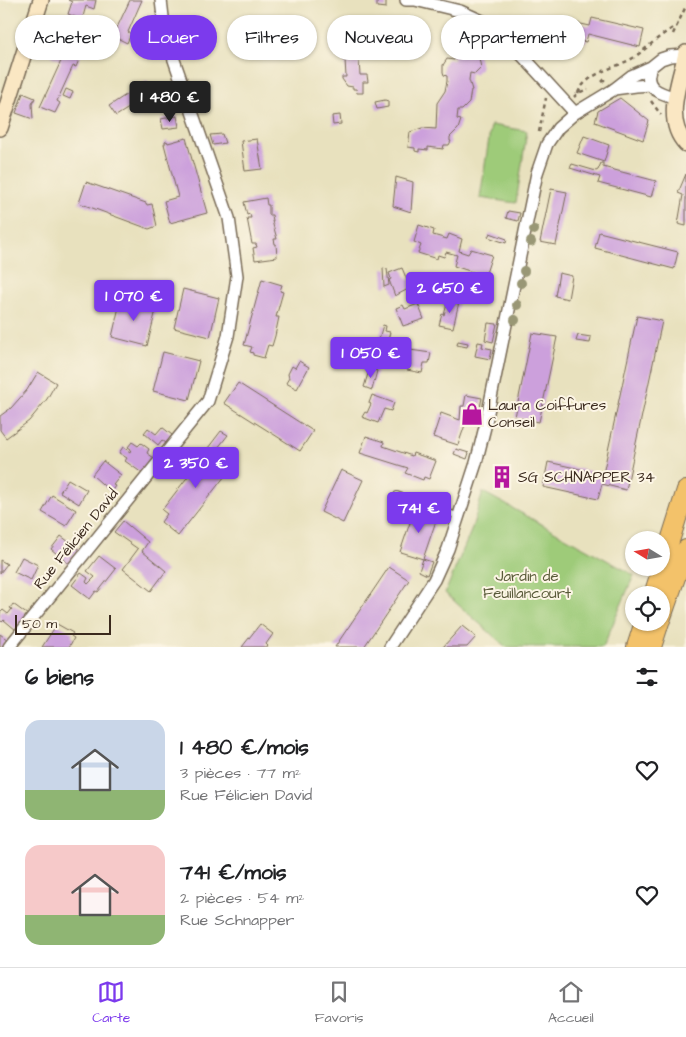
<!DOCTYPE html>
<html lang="fr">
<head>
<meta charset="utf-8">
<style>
  :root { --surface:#fff; --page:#f2f2f2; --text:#202124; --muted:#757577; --line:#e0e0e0; --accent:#7c3aed }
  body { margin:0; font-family:"Architects Daughter",sans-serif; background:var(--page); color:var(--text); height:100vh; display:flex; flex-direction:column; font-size:19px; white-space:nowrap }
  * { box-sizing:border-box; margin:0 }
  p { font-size:16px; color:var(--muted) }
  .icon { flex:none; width:28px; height:28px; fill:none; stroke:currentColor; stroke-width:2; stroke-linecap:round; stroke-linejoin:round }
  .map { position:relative; height:647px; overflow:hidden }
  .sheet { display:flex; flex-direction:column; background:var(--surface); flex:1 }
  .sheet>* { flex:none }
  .banner { position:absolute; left:15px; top:15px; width:656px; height:45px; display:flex; gap:10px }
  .needle { width:32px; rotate:281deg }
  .buttons { position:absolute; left:625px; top:531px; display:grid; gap:10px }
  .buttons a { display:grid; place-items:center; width:45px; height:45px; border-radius:50%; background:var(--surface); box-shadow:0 1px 4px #0004; font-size:25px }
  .scale { position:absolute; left:15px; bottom:12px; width:96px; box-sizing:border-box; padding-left:5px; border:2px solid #3b2a1e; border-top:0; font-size:14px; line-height:18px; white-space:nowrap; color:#3b2a1e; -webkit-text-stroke:4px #fcf5e5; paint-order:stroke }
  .price { position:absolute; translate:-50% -42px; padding:0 11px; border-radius:5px; background:var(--accent); color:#fff; font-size:16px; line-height:32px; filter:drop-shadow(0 1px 2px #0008) }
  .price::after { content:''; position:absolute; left:50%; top:30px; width:15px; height:11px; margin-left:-8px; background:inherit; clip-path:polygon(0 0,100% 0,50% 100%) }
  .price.active { background:#222; color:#fff }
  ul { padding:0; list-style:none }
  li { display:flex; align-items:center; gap:15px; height:125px; padding:0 25px }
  li span { display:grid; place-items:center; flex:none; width:140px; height:100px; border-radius:15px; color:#555 }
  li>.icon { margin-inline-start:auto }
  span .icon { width:60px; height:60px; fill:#fffc; stroke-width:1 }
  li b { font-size:21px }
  h2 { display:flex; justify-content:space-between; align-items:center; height:60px; padding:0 25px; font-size:21px }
  .chip { padding:0 18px; border-radius:22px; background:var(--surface); box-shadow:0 1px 4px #0004; font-size:18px; line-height:45px }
  .chip.active { background:var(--accent); color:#fff }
  .tab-bar { display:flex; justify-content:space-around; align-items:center; height:70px; border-top:1px solid var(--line); background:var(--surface); font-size:14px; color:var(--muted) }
  .tab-bar a { display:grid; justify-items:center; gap:2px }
  .tab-bar .active { color:var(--accent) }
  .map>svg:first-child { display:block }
  .green { fill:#9ecb79; stroke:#6c7a4c }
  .building { fill:#cca0dc }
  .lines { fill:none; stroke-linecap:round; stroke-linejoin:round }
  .lane-casing { stroke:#786a56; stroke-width:8 }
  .street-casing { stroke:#786a56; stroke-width:14 }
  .secondary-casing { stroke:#786a56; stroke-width:18 }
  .primary-casing { stroke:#786a56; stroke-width:20 }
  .path { stroke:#786a56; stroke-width:2.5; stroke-dasharray:4 4; stroke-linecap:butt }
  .lane { stroke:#fff; stroke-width:5.5 }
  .street { stroke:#fff; stroke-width:11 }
  .secondary { stroke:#fae7c3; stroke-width:15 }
  .primary { stroke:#f3c26a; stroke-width:18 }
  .tree { fill:#999775 }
  .labels { text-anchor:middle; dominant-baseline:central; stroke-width:4; stroke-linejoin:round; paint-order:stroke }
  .poi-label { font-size:15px; fill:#3b2a1e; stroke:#fcf5e5; text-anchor:start }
  .street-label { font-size:15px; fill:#3b2a1e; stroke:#fcf5e5 }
  .park-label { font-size:15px; fill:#595a39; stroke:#fcf5e5 }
</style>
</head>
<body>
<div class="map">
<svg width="686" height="647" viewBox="0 0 686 647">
  <rect width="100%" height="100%" fill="#fcf5e5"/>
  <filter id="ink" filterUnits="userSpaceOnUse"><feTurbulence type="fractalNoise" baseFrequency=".02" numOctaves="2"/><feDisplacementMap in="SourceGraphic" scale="10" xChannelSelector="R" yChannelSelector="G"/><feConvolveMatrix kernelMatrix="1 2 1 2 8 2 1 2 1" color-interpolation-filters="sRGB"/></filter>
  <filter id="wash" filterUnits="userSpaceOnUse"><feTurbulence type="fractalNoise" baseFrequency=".0096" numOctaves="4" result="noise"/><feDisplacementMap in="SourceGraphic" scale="20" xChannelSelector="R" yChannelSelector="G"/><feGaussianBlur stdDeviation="1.12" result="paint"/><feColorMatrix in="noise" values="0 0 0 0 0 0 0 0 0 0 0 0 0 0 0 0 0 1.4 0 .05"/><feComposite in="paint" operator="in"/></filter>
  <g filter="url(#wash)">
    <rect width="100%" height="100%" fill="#e8e1be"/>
    <path class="green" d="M491,125L527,131L516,203L480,198Z
      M483,492L634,575L603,647H506L445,593L471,531Z"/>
    <g id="blocks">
      <path class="building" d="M68,0H96L94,9L86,6L82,20L68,14L72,2Z
        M130,0H142L128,32L131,34L127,43L113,36Z
        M377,0H386V8L377,7Z
        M67,18L93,29L87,41L74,36L68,49L81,55L76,67L73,66L57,101L60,103L55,113L40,107L61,61L51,56L63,31L61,30Z
        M592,18L644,30L640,47L588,34L586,42L559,36L563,20L590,26Z
        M456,42L467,43L475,42L480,45L478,53L481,68L475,74L470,73L469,80L472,90H471L469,103L462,110H458L457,119L461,120L458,129L450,137V141H451L449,145H444L443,149L428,147V150L419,149V152L415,151V148L408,147L410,132L422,128L436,129L437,103L445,91L447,81V76L444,75L443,72V65L447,59L454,60L455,57L451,56L455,49Z
        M358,48L360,75H367L368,82H363V93H357L356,89H353V87L347,86L342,79V77H346L345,60H342L341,49Z
        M147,81L154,92L145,98L144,96L132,105V106L116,116L109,106Z
        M66,89L73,92L70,99L63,96Z
        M23,93L35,98L32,104L33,119L16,113Z
        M620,98L649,121L643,140L595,122L598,111Z
        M385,100L388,101V107L377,109L375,102Z
        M340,115L341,124L333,125L332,116Z
        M177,116L179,127L163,129L161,119Z
        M222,134L225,143L213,145L210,135Z
        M584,136L609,145L604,162L577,153Z
        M186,138L207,213L170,223L164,201L178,197L164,144H165V142L167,141L168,143Z
        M257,139L262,169L245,171L241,141Z
        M601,163H603V167L656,181L651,197L598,183L600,177L570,168L572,164L596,171L598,170Z
        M686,174V226L678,224L683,195L678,193Z
        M396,177L413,182L411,212L393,206Z
        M86,182L146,203L147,205L152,204L157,226L149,229L79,203Z
        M551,189L567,192L556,245L540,242Z
        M266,198L267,205H269V215H272L273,221H272L277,239H274L275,244H276L277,257L255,260L253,248L257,247L256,244H252L247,218H251L250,214L247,215L244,202Z
        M508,211L520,213L518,221L506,218Z
        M419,225L434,230L433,235L447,239L449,234L462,239L459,251L468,254L471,249L492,255L485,276L454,266L457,255L446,252L444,257L438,255L437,259L418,253L421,245L414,242Z
        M599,232L678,252L674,269L595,248Z
        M490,233L507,239L506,243L488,237Z
        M383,268L387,269L389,285L384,287Z
        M402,268L407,280L411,279L413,285L428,281L434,298L416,304L410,288L395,296L389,280L391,279L389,273Z
        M559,273L572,276L568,299L555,296Z
        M262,279L282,285L280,291L283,292L276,317H279L275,336L272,346L268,345L264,358L253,355V353L250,352L252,347L244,345Z
        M183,289L219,298L210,337L174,328Z
        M121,298L157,306L147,346L112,337Z
        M448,300L459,302L453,328L439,325L442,314L444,315Z
        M418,304L424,319L403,326L396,308L403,305L405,309Z
        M637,316L662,321L626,490L602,484L598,499L543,487L548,462L603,474Z
        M488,323L497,324L493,342L485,340Z
        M383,325L386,326L385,331L390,332L388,340L386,339L383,351L376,349Z
        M532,333L557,337L539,422L515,417Z
        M578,335L591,337L590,343L576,341Z
        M458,341L468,343L467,347L457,345Z
        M478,342L483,343L482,347L492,349L490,359L475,356Z
        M410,350L431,353L429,363H424L422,373L407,370Z
        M163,352L199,361L189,400L153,391Z
        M299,361L309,367L297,389L286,383L289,378L288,374L292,366L295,368Z
        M370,367L377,371L372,390L364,387Z
        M38,372L56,383L47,399L29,421L6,438L0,430V416L11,408L27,390Z
        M238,383L313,431L300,451L224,403Z
        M372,395L394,403L391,411L384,409L378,423L362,417L365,412L367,413L371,404L369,403Z
        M466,395L482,398L476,425L466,422L458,445L433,437L441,413L460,420L461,406H464Z
        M162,427L172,435L166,443L162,440L158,445L144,433L148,428L156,434Z
        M221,431L228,435L214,453L232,467L178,536L161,522L167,514L162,510L203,457L208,461L214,453L208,448Z
        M366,436L384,442L383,446L412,456L413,453L436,461L429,479L424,477L423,480L405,473L408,468L360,453Z
        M132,442L138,446L141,443L149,449L147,453L154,458L142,473L125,461L127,458L119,453L123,447L130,452L131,449L128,447Z
        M456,449L469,453L467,459L454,454Z
        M103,461L121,475L113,485L115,486L111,492L92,475Z
        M341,470L363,480L343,523L321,512Z
        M499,472L506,473L504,481L498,480Z
        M68,479L87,490L79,504L60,492Z
        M52,495L76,510L66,526L42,512Z
        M415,508L438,515L423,559L400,552Z
        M123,521L148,542L142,551L166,571L151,591L123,569L138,549L114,532Z
        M61,536L80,550L69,564L51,549Z
        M99,556L116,569L98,592L96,591L90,599L72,585L81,573L88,578L86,582L88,584L95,577L87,571Z
        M22,557L38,565L31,580L14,572Z
        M423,559L432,562L427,575L419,571Z
        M0,560L7,564L0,573Z
        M389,567L409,580L364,647H335Z
        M13,604L28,615L16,630L4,620L2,622L0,620V613L3,610L8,614L12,609L10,608Z
        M57,624L73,633L71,636L74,638L69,647H42Z
        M260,624L273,634L266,644L268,646L267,647H242Z
        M462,626L476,637L467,647H443Z
        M0,634L8,640L2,647H0Z"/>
    </g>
  </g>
  <g filter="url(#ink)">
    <use href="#blocks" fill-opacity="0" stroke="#786a56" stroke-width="1"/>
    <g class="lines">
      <defs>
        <path id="lane" d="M397,495L458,516"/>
        <path id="street" d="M406,0H415L460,11L491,25L507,39L575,113
          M651,67C642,88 659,93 676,98
          M614,89L636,86L651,85
          M9,647L208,401L228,336L237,276L229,218L165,34L161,0
          M390,647L434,580L448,549L476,463L485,427L537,173L547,144L558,128L575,113L613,90L631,76L651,67L661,59L670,56L686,55"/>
        <path id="secondary" d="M686,53C680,81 663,120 686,144
          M0,128L41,0"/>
        <path id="primary" d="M653,595L686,490
          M661,620L686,549
          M636,647L644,622
          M652,647L660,622"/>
      </defs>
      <use href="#lane" class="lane-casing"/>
      <use href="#street" class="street-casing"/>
      <use href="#secondary" class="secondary-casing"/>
      <use href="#primary" class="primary-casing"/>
      <path class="path" d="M673,34L686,6
        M602,82L607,77
        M578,93C586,73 616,68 633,58C648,48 660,34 677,26
        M574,97L578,93L588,89
        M651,101L661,115
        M539,132L546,98"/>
      <use href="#lane" class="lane"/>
      <use href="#street" class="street"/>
      <use href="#secondary" class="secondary"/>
      <use href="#primary" class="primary"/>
    </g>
    <g class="tree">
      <circle cx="534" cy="230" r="5"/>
      <circle cx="531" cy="242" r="5"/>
      <circle cx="524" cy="271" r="5"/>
      <circle cx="521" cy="283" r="5"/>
      <circle cx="517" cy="305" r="5"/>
      <circle cx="515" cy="320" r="5"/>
    </g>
  </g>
  <defs>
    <symbol id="shop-bare" viewBox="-9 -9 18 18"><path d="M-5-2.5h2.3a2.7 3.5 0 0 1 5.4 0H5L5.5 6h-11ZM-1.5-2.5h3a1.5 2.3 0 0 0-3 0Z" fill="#b5179e" stroke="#fcf5e5" stroke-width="2.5" paint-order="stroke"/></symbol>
    <symbol id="building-bare" viewBox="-9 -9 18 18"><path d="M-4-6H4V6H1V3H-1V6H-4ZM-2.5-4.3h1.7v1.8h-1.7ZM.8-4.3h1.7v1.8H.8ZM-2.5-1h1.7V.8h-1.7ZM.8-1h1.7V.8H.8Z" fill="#b5179e" stroke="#fcf5e5" stroke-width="2.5" paint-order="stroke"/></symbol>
  </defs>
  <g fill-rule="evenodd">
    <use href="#shop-bare" x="456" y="398" width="32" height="32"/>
    <use href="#building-bare" x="486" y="461" width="32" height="32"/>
  </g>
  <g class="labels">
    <g class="poi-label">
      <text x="488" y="405">Laura Coiffures<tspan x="488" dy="17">Conseil</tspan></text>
      <text x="518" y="477">SG SCHNAPPER 34</text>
    </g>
    <g class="street-label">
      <text transform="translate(76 539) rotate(-51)">Rue Félicien David</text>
    </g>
    <g class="park-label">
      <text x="527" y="576">Jardin de<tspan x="527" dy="17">Feuillancourt</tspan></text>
    </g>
  </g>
</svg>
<div class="buttons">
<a><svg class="needle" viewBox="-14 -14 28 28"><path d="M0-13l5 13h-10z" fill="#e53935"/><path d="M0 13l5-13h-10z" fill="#757577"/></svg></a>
<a><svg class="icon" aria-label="locate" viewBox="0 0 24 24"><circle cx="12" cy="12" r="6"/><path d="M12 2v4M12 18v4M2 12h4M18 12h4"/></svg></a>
</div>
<div class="scale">50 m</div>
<b class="price active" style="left:170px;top:123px">1 480 €</b>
<b class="price" style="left:450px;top:314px">2 650 €</b>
<b class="price" style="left:134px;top:322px">1 070 €</b>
<b class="price" style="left:371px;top:379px">1 050 €</b>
<b class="price" style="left:196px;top:489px">2 350 €</b>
<b class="price" style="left:419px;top:534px">741 €</b>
<div class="banner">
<a class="chip">Acheter</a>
<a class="chip active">Louer</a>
<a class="chip">Filtres</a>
<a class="chip">Nouveau</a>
<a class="chip">Appartement</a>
</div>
</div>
<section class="sheet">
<h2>6 biens<svg class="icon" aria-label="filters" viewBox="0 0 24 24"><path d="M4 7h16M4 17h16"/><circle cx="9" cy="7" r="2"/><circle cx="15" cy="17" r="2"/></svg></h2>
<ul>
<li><span style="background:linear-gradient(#c9d6e8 70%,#8fb573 0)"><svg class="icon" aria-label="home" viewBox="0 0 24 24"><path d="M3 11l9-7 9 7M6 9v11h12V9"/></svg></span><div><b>1 480 €/mois</b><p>3 pièces · 77 m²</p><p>Rue Félicien David</p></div><svg class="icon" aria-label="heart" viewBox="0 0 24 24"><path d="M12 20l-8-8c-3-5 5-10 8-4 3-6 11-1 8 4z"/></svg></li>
<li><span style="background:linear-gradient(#f6c9c9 70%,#8fb573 0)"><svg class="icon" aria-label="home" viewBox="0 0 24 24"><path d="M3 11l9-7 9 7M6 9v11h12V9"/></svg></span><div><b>741 €/mois</b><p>2 pièces · 54 m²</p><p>Rue Schnapper</p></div><svg class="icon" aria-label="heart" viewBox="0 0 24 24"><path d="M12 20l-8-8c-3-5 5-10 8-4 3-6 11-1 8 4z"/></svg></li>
</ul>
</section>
<nav class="tab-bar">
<a class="active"><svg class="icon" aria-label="map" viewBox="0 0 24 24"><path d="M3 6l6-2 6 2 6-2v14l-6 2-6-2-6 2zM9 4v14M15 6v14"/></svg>Carte</a>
<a><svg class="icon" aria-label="saved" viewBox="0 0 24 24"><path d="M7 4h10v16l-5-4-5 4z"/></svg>Favoris</a>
<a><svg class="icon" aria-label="home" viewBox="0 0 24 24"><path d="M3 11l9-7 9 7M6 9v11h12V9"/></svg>Accueil</a>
</nav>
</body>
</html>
